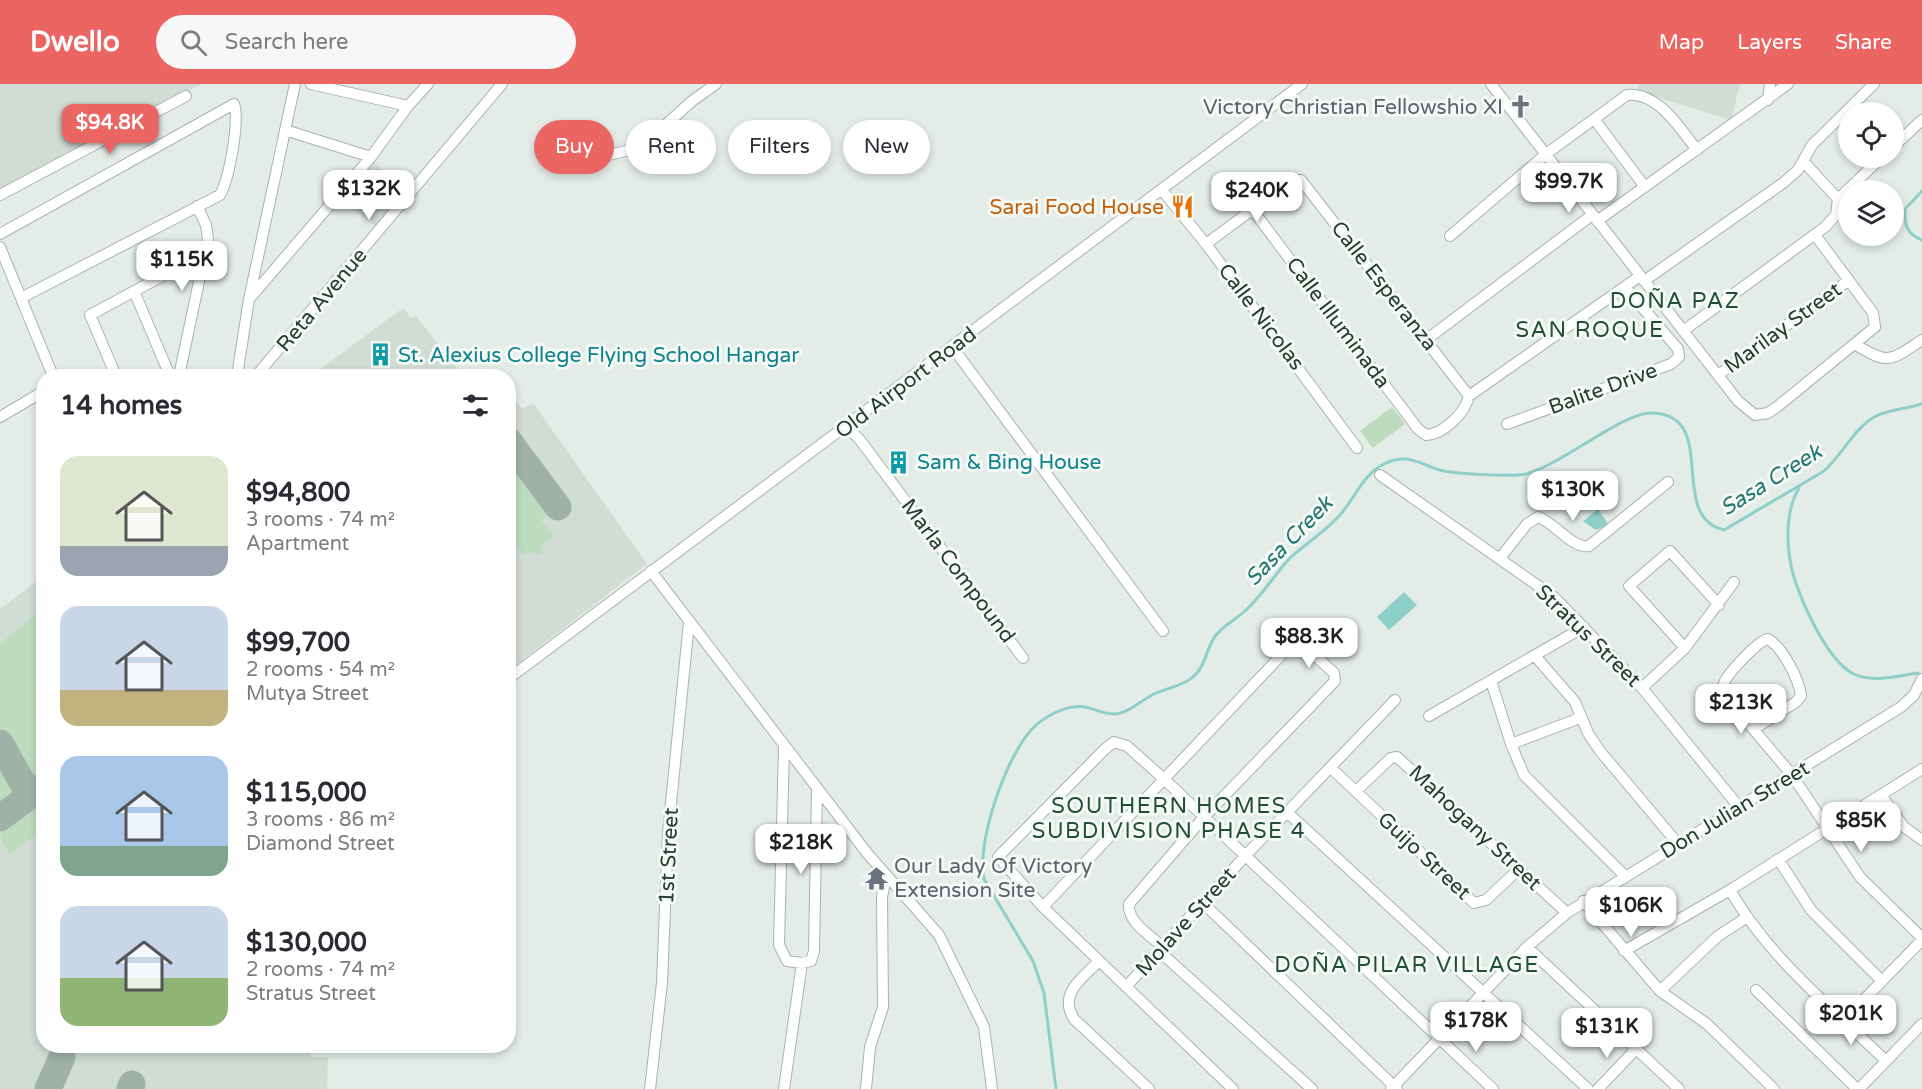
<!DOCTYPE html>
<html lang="en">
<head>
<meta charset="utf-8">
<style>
  :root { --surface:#fff; --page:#f7f7f7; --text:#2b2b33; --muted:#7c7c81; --accent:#eb6562 }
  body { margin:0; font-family:"Varela Round",sans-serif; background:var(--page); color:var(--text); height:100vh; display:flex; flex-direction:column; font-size:22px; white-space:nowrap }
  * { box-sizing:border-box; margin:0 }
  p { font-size:20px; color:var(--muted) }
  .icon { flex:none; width:33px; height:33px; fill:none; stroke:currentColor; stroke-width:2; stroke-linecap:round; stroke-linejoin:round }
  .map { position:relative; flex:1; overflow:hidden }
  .side { position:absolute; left:36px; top:285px; width:480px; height:684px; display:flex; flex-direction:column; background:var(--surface); border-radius:24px; box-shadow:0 3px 9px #0003 }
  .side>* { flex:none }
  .hud { position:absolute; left:534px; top:36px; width:570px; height:54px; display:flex; gap:12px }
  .buttons { position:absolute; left:1838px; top:18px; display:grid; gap:12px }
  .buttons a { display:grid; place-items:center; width:66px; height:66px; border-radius:50%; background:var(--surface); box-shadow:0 3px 9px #0003; font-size:30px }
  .price { position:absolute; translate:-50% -51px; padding:0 14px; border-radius:12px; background:#fff; color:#222; font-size:20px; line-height:39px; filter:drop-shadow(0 2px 3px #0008) }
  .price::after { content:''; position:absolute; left:50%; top:36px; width:18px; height:14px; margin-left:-9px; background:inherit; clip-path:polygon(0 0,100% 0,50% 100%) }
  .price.on { background:var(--accent); color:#fff }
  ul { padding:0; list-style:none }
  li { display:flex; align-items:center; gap:18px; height:150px; padding:0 24px }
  li span { display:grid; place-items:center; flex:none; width:168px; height:120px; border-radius:18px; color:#555 }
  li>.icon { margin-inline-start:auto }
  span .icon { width:72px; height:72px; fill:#fffc; stroke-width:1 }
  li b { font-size:26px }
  h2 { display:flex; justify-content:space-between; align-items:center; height:72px; padding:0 24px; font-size:26px }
  .pill { padding:0 21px; border-radius:27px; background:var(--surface); box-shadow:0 3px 9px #0003; font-size:21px; line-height:54px }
  .pill.on { background:var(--accent); color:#fff }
  header { display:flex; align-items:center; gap:36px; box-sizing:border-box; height:84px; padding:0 30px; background:var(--accent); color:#fff }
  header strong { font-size:28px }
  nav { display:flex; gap:33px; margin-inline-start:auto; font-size:21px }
  .search { width:420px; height:54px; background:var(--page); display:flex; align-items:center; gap:15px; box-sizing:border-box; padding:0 21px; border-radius:33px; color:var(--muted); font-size:22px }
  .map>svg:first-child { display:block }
  .built { fill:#d1dcd5 }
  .green { fill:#bddcbe }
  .water { fill:#8ecfca }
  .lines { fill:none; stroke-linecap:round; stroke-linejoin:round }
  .stream { stroke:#8ecfca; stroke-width:3 }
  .taxiway { stroke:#a0b2a8; stroke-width:27 }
  .street-casing { stroke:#a6b4ac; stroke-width:12 }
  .street { stroke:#fff; stroke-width:10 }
  .labels { text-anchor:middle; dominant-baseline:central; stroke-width:6; stroke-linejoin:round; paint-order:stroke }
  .worship-label { font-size:21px; fill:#5b616d; stroke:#f4f9f5; text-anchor:end }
  .food-label { font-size:21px; fill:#c56008; stroke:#f4f9f5; text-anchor:end }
  .street-label { font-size:21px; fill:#243d30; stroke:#f4f9f5 }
  .culture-label { font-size:21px; fill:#0d838f; stroke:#f4f9f5; text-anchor:start }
  .neighbourhood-label { font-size:22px; letter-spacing:1.5px; fill:#204e39; stroke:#f4f9f5 }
  .water-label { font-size:22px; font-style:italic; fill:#207671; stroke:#f4f9f5 }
</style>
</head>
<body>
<header>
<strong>Dwello</strong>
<div class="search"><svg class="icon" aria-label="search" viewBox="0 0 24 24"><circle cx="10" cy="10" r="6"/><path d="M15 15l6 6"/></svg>Search here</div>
<nav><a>Map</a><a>Layers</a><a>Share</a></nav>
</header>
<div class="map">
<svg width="1922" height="1005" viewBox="0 0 1922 1005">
  <rect width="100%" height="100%" fill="#e3ece6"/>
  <path class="built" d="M0,0H202L0,107Z
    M1639,0H1740L1731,36L1637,7Z
    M371,76L407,106L376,143L340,114Z
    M403,224L411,234L416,232L463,292H311Z
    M512,311L522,325L533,319L647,480L509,586L508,314Z
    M43,492L44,962H307L311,973H328L327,1005H0V525Z"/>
  <path class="green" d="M1392,323L1405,340L1373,364L1360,347Z
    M508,363L552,422L551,428L541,436L553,452L541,461L543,469L539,471L529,468L524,471L509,452Z
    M43,524V687L28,699L0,653V560Z
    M0,672L17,705L15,710L0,722Z
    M43,712V746L10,770L2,759L0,745Z"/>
  <path class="water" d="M1598,425L1609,441L1596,446L1583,437Z
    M1404,508L1417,521L1389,546L1377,533Z"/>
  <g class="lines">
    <path class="stream" d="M1922,107L1905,125C1904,141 1907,150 1922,156
      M1799,404C1787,424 1786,452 1790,476C1794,505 1826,577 1854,590C1874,599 1897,592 1918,589
      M1056,1005L1044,909L1033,877L984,795C976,758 1006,673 1032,645C1044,632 1068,620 1085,623C1095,625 1106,631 1116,630C1132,627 1140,617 1154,610C1166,604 1183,602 1193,593C1206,582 1206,564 1216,551C1224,541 1235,536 1245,527C1262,512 1274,491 1290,474C1306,459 1325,448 1339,432C1355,415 1362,391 1384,380C1407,368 1420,380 1440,386C1454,390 1513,393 1526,390C1563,380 1622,329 1651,329C1721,329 1666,433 1724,446L1824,387C1842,371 1854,344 1876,332C1890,325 1907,325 1922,320"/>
    <path class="taxiway" d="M508,356L558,423
      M0,659L30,712
      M0,734L43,702
      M48,1005L62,973
      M130,1005L132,1000"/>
    <defs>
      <path id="street" d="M311,0L408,22
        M1491,0L1738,317L1755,331L1768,329L1777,323L1875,243L1873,229L1815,151
        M1768,16L1770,0
        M1594,35L1645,103
        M285,46L371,73
        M1893,63L1922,36
        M1803,77L1838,115
        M583,82L599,73L626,67L650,55L692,17L716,0
        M1162,106L1206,160L1357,364
        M0,111L186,12
        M1838,115L1881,74
        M1252,125L1418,345L1426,351C1444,350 1465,329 1469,312L1640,192
        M1597,137L1788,0
        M0,150L234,20C240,37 229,95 220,111L21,214
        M1450,152L1546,70L1627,11C1658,7 1681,46 1697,66
        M1206,160L1291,97L1301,96L1469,312
        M0,163L53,292
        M1644,197L1783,99L1798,86L1812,61L1874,0
        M134,207L170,292
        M250,214L371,73L408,22L428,0
        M1683,247L1825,143L1836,131L1838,115
        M1426,256L1592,131
        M1856,261C1889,281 1890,277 1922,256
        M953,264L1163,547
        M1718,291L1849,196
        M116,292L90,231L205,169
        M179,292L208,155L206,141L197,122
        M237,292L249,215L295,0
        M256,292L502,0
        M0,333L44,307
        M1507,340L1671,280L1679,273L1678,265L1625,203
        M847,343L860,356L1023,574
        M1380,391L1554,513L1642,604L1739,723
        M1500,474L1527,440L1538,433C1554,438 1572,465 1589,462L1668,398
        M651,487L867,769L939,851L984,943L992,1005
        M1685,564L1629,502L1670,467L1719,521
        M1535,572L1575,618L1588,649L1600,667L1679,761
        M508,595L1302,0
        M1491,597L1511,660L1524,691L1625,792
        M1642,604L1685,564L1734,498
        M1429,632L1584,543
        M1754,645L1796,618L1801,612C1799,595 1783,564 1768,555C1759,556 1728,589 1724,599C1722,604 1724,609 1726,613L1792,691L1860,793L1922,854
        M1511,660L1580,634
        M784,662L779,861L787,877L802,879L811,877L814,867L817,706
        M1331,684L1474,819L1486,816L1519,785
        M1356,707L1391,674L1397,673L1567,829
        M1881,711L1904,743L1922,756
        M1288,729L1588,1005
        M1778,775L1811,826L1882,897
        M1730,806C1769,874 1831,923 1886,977
        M1583,817L1660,907L1707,940L1774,1005
        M1203,819L1397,1005
        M1043,823L1288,564L1300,558L1334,589L1335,597L1204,733L1129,820C1127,838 1151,852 1163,863
        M1527,863L1679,1005
        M1159,867L1312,1005
        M1624,867L1730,806L1922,685
        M1099,877C1082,895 1058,909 1074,935L1149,1005
        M1126,903L1246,771L1395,616
        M1756,906L1857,1005
        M1660,907L1718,852L1746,834
        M1844,936L1922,856
        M650,1005L662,899L668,749L689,538
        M784,1005L802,879
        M866,1005L870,963L883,923L882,813L886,793
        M1233,1005L1043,823L998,773L1105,665L1114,658L1127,662L1164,695L1493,1005
        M1391,1005L1527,863L1567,829L1901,623L1914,611L1922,595
        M1598,1005L1637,964
        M1859,1005L1922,940"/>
    </defs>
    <use href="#street" class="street-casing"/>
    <use href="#street" class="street"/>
  </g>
  <defs>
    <symbol id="church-bare" viewBox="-9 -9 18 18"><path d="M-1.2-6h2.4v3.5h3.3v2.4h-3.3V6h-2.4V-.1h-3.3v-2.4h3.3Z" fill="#6b7280" stroke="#f4f9f5" stroke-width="2.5" paint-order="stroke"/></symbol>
    <symbol id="restaurant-bare" viewBox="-9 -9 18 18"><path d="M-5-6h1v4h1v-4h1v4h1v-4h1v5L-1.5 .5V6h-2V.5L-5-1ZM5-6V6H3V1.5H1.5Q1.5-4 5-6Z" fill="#e8710a" stroke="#f4f9f5" stroke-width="2.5" paint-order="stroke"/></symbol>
    <symbol id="building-bare" viewBox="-9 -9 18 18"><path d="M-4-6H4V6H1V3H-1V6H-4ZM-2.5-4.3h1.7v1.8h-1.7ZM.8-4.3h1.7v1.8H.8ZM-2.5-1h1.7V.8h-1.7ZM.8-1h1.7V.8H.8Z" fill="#0f9aa8" stroke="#f4f9f5" stroke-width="2.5" paint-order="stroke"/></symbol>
    <symbol id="temple-bare" viewBox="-9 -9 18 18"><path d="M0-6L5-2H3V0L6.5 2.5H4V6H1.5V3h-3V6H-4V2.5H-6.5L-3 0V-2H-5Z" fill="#6b7280" stroke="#f4f9f5" stroke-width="2.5" paint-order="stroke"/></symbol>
  </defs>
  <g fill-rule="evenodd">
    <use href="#church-bare" x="1504" y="6" width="33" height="33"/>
    <use href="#restaurant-bare" x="1166" y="106" width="33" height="33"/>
    <use href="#building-bare" x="364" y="254" width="33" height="33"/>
    <use href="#building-bare" x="882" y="362" width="33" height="33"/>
    <use href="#temple-bare" x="860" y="778" width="33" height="33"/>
  </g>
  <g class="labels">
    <g class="worship-label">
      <text x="1503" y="23">Victory Christian Fellowshio XI</text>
      <text x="894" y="782" text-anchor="start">Our Lady Of Victory<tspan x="894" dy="24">Extension Site</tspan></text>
    </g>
    <g class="food-label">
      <text x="1164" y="123">Sarai Food House</text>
    </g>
    <g class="street-label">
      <text transform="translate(1384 202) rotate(52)">Calle Esperanza</text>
      <text transform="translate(322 216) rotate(-50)">Reta Avenue</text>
      <text transform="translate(1261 233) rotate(53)">Calle Nicolas</text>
      <text transform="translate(1338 239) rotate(53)">Calle Illuminada</text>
      <text transform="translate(1783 244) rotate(-36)">Marilay Street</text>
      <text transform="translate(906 299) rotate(-37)">Old Airport Road</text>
      <text transform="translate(1603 305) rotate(-20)">Balite Drive</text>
      <text transform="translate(958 487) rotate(53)">Marla Compound</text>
      <text transform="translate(1588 552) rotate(44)">Stratus Street</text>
      <text transform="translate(1735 726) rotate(-31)">Don Julian Street</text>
      <text transform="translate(1475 744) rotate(43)">Mahogany Street</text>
      <text transform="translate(669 772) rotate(-87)">1st Street</text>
      <text transform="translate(1424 772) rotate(43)">Guijo Street</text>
      <text transform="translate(1186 838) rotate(-48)">Molave Street</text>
    </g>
    <g class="culture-label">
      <text x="398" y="271">St. Alexius College Flying School Hangar</text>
      <text x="917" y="378">Sam &amp; Bing House</text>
    </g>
    <g class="neighbourhood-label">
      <text x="1675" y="217">DOÑA PAZ</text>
      <text x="1590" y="246">SAN ROQUE</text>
      <text x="1169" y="722">SOUTHERN HOMES<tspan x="1169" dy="25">SUBDIVISION PHASE 4</tspan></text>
      <text x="1407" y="881">DOÑA PILAR VILLAGE</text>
    </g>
    <g class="water-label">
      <text transform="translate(1771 396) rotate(-32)">Sasa Creek</text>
      <text transform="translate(1289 457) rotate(-46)">Sasa Creek</text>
    </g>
  </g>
</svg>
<div class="buttons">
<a><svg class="icon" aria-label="locate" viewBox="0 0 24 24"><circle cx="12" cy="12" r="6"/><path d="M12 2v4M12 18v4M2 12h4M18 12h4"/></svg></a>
<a><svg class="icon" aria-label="layers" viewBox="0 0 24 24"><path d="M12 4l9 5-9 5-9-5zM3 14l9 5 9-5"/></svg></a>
</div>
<b class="price on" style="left:110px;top:71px">$94.8K</b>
<b class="price" style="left:1569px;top:130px">$99.7K</b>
<b class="price" style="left:369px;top:137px">$132K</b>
<b class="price" style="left:1257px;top:139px">$240K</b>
<b class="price" style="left:182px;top:208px">$115K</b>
<b class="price" style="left:1573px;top:438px">$130K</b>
<b class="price" style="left:1309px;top:585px">$88.3K</b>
<b class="price" style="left:1741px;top:651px">$213K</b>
<b class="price" style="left:1861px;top:769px">$85K</b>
<b class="price" style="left:801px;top:791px">$218K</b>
<b class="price" style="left:1631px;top:854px">$106K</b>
<b class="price" style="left:1851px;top:962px">$201K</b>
<b class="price" style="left:1476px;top:969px">$178K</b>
<b class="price" style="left:1607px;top:975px">$131K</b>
<div class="hud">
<a class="pill on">Buy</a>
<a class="pill">Rent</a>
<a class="pill">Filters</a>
<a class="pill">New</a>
</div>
<section class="side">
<h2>14 homes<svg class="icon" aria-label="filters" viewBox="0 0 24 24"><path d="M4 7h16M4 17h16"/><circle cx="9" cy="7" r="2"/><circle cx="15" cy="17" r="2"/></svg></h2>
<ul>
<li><span style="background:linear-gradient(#dfe7d0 75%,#9aa5b1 0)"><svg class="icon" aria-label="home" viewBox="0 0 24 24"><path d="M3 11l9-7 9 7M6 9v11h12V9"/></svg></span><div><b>$94,800</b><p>3 rooms · 74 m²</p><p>Apartment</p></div></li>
<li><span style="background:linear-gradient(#c9d6e8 70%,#c2b280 0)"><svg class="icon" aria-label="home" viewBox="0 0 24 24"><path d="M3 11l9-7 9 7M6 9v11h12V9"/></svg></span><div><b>$99,700</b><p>2 rooms · 54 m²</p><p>Mutya Street</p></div></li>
<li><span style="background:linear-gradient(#a9c7e8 75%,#7fa58c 0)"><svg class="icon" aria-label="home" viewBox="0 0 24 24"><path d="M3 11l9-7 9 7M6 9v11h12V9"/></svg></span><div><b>$115,000</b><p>3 rooms · 86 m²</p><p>Diamond Street</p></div></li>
<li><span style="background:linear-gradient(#c9d6e8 60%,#8fb573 0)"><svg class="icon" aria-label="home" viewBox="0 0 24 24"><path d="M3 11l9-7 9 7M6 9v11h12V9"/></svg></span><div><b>$130,000</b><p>2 rooms · 74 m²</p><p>Stratus Street</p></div></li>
</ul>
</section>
</div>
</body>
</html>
